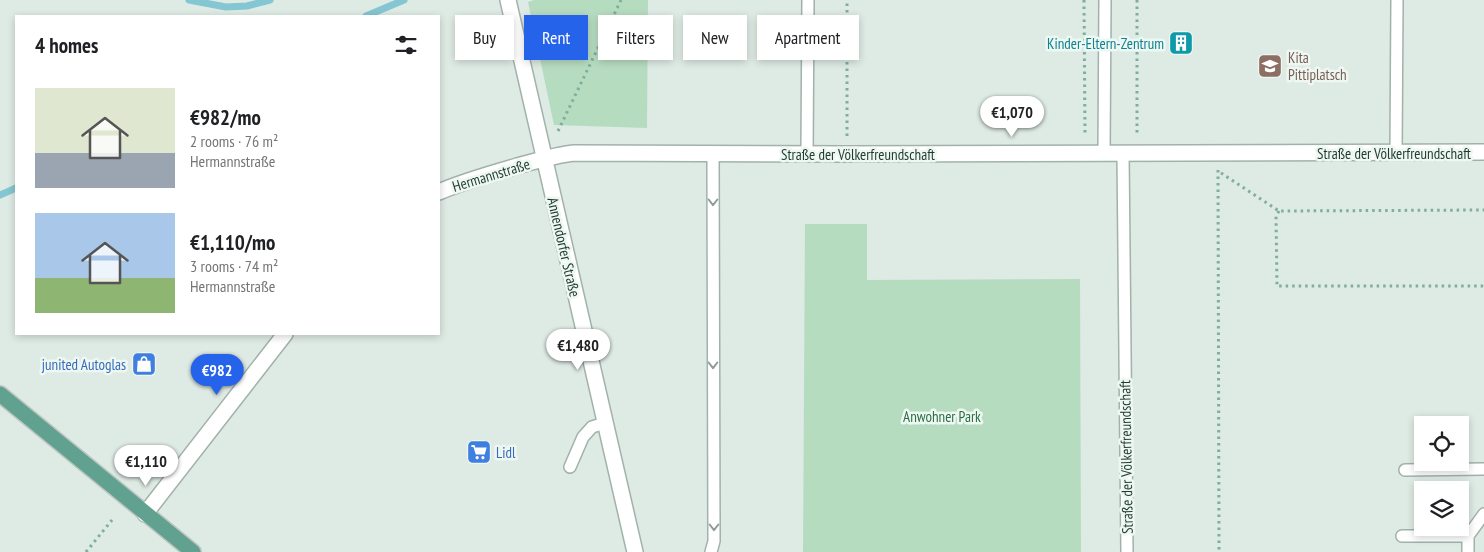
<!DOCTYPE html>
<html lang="en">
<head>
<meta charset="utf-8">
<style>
  :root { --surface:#fff; --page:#f6f6f6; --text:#202124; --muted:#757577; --accent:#2563eb }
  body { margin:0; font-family:"PT Sans Narrow",sans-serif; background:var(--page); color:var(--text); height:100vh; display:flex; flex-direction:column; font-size:19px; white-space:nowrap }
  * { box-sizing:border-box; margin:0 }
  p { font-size:16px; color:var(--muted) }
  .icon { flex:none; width:28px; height:28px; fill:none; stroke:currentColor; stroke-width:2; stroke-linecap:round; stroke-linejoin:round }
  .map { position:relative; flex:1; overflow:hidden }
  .sheet { position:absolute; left:15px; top:15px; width:425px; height:320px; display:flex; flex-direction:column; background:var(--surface); border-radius:0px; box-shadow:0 2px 8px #0003 }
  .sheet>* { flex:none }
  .hud { position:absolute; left:455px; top:15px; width:475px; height:45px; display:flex; gap:10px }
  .controls { position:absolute; left:1414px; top:416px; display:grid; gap:10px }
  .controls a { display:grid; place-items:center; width:55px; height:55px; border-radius:0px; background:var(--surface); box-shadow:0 2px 8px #0003; font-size:25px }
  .price { position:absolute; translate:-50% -42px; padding:0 11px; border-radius:18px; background:#fff; color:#222; font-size:16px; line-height:32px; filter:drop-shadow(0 1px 2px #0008) }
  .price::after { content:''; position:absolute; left:50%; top:30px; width:15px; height:11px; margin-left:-8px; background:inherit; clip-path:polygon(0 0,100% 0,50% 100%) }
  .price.selected { background:var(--accent); color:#fff }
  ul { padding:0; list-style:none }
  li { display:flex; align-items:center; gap:15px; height:125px; padding:0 20px }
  li span { display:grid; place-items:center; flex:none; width:140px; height:100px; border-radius:0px; color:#555 }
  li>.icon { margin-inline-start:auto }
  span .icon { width:60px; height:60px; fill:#fffc; stroke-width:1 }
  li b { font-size:21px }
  h2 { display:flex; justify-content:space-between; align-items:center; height:60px; padding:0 20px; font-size:21px }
  .chip { padding:0 18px; border-radius:0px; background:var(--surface); box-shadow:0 2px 8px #0003; font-size:18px; line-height:45px }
  .chip.selected { background:var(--accent); color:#fff }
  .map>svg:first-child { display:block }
  .green { fill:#b6dcc0 }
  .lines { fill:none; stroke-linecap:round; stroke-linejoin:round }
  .stream { stroke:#84c6d1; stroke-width:7 }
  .lane-casing { stroke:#a1b2ab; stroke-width:14 }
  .street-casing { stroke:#a1b2ab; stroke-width:18 }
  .primary-casing { stroke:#bcc4c2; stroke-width:18 }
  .path { stroke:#7eae9e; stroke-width:3; stroke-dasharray:2.5 4; stroke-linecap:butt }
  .lane { stroke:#fff; stroke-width:11 }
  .street { stroke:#fff; stroke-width:15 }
  .primary { stroke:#61a18f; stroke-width:15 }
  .oneway { stroke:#8f9c98 }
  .labels { text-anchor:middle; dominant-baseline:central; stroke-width:5; stroke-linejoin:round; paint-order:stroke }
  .culture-label { font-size:15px; fill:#0d838f; stroke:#eef7f2; text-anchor:end }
  .education-label { font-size:15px; fill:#785e54; stroke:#eef7f2; text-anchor:start }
  .street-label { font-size:15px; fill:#1f3a32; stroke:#eef7f2 }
  .shop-label { font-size:15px; fill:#366cbe; stroke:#eef7f2; text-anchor:end }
  .park-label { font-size:15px; fill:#297144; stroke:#eef7f2 }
</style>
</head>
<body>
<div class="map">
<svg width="1484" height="552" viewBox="0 0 1484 552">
  <rect width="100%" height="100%" fill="#deeae4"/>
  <path class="green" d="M534,0H648L647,128L554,125L528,2Z
    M805,224H867V280L1080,279L1081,552H803Z"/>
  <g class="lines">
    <path class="stream" d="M189,0L226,7L247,6L270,0
      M366,16L404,0
      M0,195L16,188"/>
    <defs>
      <path id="lane" d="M1104,153L1105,0
        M1123,153L1127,552
        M1396,153L1397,0
        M807,154L808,0
        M570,467L583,437L592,427L605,423
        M1405,470L1484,469
        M1402,536H1468
        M711,552L714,541L713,153
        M1468,552V536L1484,514"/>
      <path id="street" d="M508,0L635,552
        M439,192C464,181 491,174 517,166C536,161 555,155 574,153L847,154L1484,152
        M145,514L285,334"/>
      <path id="primary" d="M0,394L193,552"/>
    </defs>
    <use href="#lane" class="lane-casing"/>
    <use href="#street" class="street-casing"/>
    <use href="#primary" class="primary-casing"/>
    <path class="path" d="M1084,0L1085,135
      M1137,0V134
      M558,131L621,0
      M847,136V0
      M1218,170L1219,552
      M1221,173L1279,211L1484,210
      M1279,211L1276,216L1277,286H1484
      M86,552L112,520"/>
    <use href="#lane" class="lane"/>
    <use href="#street" class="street"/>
    <use href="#primary" class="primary"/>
  </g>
  <defs><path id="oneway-chevron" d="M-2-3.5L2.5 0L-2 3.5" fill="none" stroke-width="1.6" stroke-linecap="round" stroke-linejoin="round" transform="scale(1.25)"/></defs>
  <g class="oneway">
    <use href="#oneway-chevron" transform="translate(713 202) rotate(90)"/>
    <use href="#oneway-chevron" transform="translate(713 365) rotate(90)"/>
    <use href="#oneway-chevron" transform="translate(714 527) rotate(90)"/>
  </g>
  <defs>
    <symbol id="building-square" viewBox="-11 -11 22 22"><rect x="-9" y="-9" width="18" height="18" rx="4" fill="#0f9aa8" stroke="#eef7f2"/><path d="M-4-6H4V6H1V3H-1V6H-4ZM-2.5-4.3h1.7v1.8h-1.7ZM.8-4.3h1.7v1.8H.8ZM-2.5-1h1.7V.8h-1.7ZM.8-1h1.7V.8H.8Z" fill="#fff"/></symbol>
    <symbol id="school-square" viewBox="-11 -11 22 22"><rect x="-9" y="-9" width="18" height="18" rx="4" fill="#8d6e63" stroke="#eef7f2"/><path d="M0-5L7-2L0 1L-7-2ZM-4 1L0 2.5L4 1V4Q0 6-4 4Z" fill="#fff"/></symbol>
    <symbol id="shop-square" viewBox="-11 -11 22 22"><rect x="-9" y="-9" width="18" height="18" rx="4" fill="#3f7fe0" stroke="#eef7f2"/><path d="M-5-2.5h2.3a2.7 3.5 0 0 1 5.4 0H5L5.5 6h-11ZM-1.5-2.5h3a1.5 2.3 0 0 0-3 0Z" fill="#fff"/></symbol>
    <symbol id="supermarket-square" viewBox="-11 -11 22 22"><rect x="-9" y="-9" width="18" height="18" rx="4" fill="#3f7fe0" stroke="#eef7f2"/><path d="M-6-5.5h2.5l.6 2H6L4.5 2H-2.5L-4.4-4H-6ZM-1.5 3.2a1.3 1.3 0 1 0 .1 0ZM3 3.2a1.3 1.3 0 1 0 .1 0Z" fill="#fff"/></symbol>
  </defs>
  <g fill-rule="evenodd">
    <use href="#building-square" x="1167" y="29" width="28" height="28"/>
    <use href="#school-square" x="1256" y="52" width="28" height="28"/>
    <use href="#shop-square" x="130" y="350" width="28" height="28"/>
    <use href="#supermarket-square" x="465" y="438" width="28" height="28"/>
  </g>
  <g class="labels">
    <g class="culture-label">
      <text x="1164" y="43">Kinder-Eltern-Zentrum</text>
    </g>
    <g class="education-label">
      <text x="1288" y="57">Kita<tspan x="1288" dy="17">Pittiplatsch</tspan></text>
    </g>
    <g class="street-label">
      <text x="1394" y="153">Straße der Völkerfreundschaft</text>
      <text x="858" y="154">Straße der Völkerfreundschaft</text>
      <text transform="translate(491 175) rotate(-17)">Hermannstraße</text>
      <text transform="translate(564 247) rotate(77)">Annendorfer Straße</text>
      <text transform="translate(1126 457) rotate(-91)">Straße der Völkerfreundschaft</text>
    </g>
    <g class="shop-label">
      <text x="126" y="364">junited Autoglas</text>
      <text x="496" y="452" text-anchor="start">Lidl</text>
    </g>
    <g class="park-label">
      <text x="942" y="416">Anwohner Park</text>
    </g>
  </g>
</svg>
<div class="controls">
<a><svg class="icon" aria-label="locate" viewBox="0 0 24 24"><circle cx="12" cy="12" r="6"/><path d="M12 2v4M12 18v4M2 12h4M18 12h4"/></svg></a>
<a><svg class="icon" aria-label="layers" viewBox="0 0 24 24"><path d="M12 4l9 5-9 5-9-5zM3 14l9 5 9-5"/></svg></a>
</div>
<b class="price" style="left:1012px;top:138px">€1,070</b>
<b class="price" style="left:578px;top:371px">€1,480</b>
<b class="price selected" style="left:217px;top:396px">€982</b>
<b class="price" style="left:146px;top:487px">€1,110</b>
<div class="hud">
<a class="chip">Buy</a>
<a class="chip selected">Rent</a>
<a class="chip">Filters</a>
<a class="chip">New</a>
<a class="chip">Apartment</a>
</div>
<section class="sheet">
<h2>4 homes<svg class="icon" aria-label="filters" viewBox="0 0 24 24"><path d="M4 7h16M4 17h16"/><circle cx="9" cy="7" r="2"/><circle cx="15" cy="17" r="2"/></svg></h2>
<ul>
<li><span style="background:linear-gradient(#dfe7d0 65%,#9aa5b1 0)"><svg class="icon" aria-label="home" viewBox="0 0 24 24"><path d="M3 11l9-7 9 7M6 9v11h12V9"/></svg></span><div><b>€982/mo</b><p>2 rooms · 76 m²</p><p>Hermannstraße</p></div></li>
<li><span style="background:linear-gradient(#a9c7e8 65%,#8fb573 0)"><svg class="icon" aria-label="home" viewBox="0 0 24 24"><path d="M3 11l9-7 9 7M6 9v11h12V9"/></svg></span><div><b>€1,110/mo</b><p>3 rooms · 74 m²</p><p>Hermannstraße</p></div></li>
</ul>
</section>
</div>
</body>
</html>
